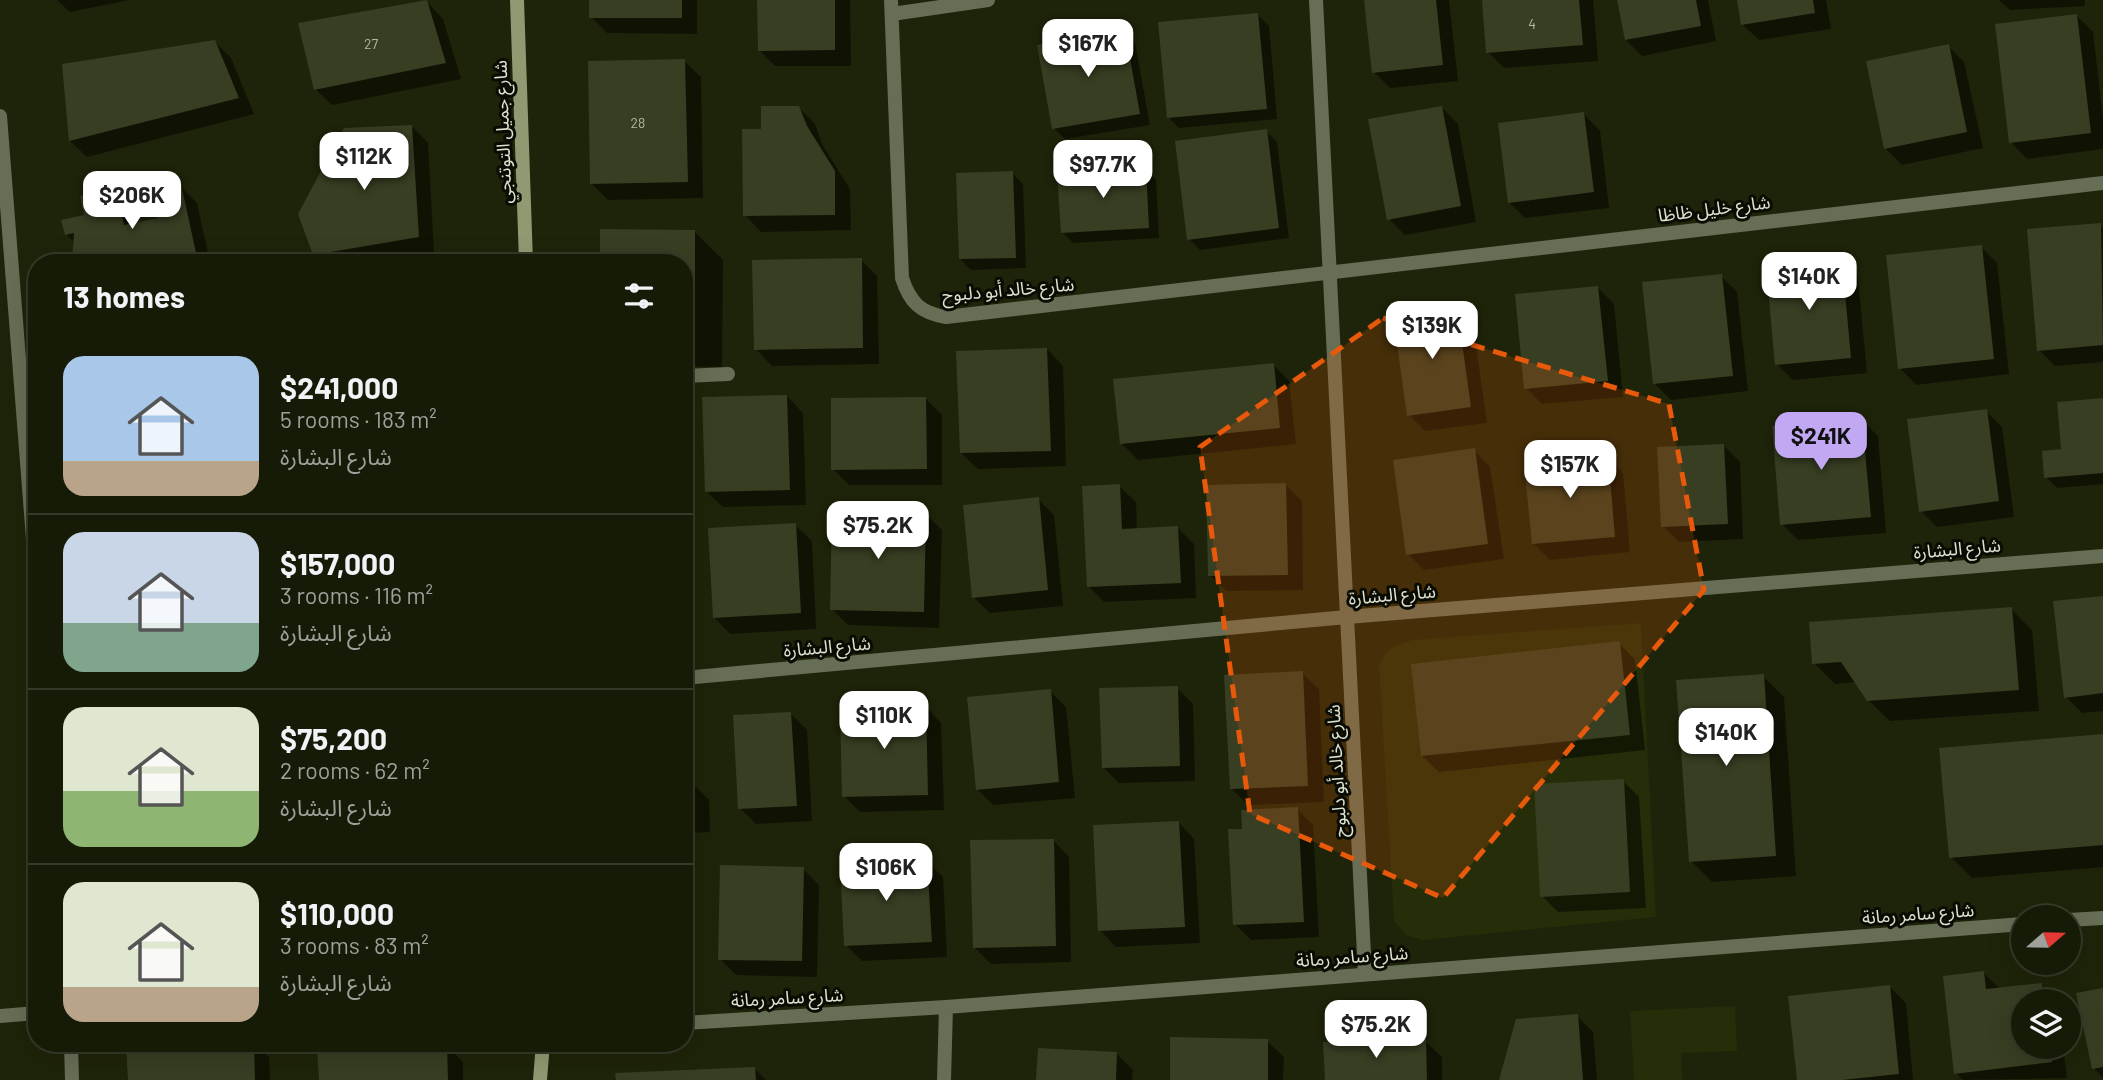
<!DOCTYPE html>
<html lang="en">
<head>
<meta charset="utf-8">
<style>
  :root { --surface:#161b07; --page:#232815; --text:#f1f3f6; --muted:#9ea19b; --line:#353928; --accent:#c2a8f2 }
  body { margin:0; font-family:Barlow,"Noto Sans Arabic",sans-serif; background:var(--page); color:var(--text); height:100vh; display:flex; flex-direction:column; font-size:26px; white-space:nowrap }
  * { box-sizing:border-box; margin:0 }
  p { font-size:23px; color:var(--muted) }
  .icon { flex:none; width:38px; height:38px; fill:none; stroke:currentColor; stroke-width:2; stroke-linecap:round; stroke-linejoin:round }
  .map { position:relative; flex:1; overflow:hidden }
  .sheet { position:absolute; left:28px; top:254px; width:665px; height:798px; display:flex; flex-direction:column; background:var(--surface); border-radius:28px; box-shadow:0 7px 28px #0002,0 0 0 2px var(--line) }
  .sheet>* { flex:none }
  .needle { width:46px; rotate:70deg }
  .controls { position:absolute; left:2011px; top:905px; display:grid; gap:14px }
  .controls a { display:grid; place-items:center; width:70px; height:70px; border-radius:50%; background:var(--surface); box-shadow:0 7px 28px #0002,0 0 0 2px var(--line); font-size:35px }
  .price { position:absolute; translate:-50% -60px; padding:0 16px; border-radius:14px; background:#fff; color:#222; font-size:23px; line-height:46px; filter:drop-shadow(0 2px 4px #0008) }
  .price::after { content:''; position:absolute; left:50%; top:42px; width:21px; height:16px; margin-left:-10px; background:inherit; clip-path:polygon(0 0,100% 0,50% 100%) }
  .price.on { background:var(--accent); color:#111 }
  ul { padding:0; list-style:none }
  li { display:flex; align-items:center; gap:21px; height:175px; padding:0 35px }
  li+li { border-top:2px solid var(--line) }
  li span { display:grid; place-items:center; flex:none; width:196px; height:140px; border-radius:21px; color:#555 }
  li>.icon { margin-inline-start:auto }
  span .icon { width:84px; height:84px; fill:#fffc; stroke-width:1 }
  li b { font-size:30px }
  h2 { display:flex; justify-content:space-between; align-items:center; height:84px; padding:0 35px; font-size:30px }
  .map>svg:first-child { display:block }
  .built { fill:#252d09 }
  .shadow { fill:#0007 }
  .building { fill:#373e22 }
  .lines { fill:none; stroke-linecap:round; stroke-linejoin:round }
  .lane { stroke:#676e56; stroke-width:14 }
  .street { stroke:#676e56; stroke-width:14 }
  .secondary { stroke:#8f9972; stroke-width:14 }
  .marked { fill:#e8590c; fill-opacity:0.2; stroke:#e8590c; stroke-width:5; stroke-dasharray:14 9; stroke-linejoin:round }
  .labels { text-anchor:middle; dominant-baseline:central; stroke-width:6; stroke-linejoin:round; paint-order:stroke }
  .number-label { font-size:14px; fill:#b4b9a5 }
  .street-label { font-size:18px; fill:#dde2d1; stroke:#0a0c03 }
</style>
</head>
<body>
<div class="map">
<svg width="2103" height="1080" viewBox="0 0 2103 1080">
  <rect width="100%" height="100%" fill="#1e2409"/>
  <path class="built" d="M1641,623L1656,917L1423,940L1406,935L1394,921L1379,663L1389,649L1412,640Z
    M1735,1006L1737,1051L1681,1053L1682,1080H1634L1630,1011Z"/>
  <path class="shadow" d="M57,0H129L70,12Z
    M591,0H697V34L607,33L591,17Z
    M759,0H850L851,66H775L759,50Z
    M1366,0H1449L1458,81L1390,88L1374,72Z
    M1484,0H1593L1598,61L1504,68L1488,52Z
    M1619,0H1708L1716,41L1642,56L1626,40Z
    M1738,0H1826L1831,29L1759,40L1742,24Z
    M1999,0H2085V6L2010,10Z
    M427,2L443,19L461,79L332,105L315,89Z
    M1258,15L1269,26L1277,119L1179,128L1168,117Z
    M2077,16L2093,32L2103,119V149L2027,159L2011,142Z
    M1124,32L1135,43L1150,125L1065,139L1054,128Z
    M215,42L231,58L254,114L87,157L70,141L64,65Z
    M1948,46L1964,62L1983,148L1902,165L1886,149Z
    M684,61L701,77L703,198L608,200L592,184Z
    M798,107L815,124L822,144L850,189L851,230L761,232L745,215L763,130Z
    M1442,108L1458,124L1476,222L1405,235L1389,219Z
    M1584,114L1600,131L1609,208L1525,218L1509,202Z
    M412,126L428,143L434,253L376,262H323L314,254Z
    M1266,131L1277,142L1289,238L1200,250L1189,239Z
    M1145,170L1156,180L1159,238L1073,243L1062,232Z
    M1012,173L1023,184L1026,268L971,270L960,259Z
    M180,186L197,203L210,262H74L75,243L66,234L116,190L132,206L136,225L160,220Z
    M2100,225L2103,228V362L2055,366L2039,350Z
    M602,231L695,232L723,260L722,367L684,366V262H602Z
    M1981,247L1997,263L2009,374L1916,385L1900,368Z
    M861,260L877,276L879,364L772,366L756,349Z
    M1842,262L1858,278L1867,373L1793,380L1777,364Z
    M1721,276L1737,292L1748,391L1671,400L1654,383Z
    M1598,288L1614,304L1623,397L1542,404L1526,388Z
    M1457,308L1473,324L1487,423L1425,431L1409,415Z
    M1047,349L1063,366L1066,466L978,469L961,453Z
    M1273,364L1289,381L1296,444L1138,460L1122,444Z
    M787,396L803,413L806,505L723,507L706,491Z
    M926,399L942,415V485H849L833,469Z
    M2103,400V484L2057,488L2046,477Z
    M1986,411L2002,427L2014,517L1937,527L1921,511Z
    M1861,420L1878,436L1886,533L1798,540L1782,524Z
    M1724,446L1740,462L1743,539L1679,542L1663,526Z
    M1474,450L1490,467L1504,559L1424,570L1408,554Z
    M1607,457L1623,473L1630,552L1550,560L1534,544Z
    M1286,485L1302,501L1303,590L1226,591L1210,575Z
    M1119,486L1136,502L1137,530L1178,528L1194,544L1196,598L1104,602L1088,586Z
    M1038,499L1054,515L1063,606L990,613L973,597Z
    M925,514L942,530L939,628L848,625L832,609Z
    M795,525L812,541L816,629L730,634L714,617Z
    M684,588L688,637H684Z
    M2103,597V711L2082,713L2066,697Z
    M2011,609L2032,630L2039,711L1890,721L1868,700L1857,682L1835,684L1814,663Z
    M1619,643L1635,660L1645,750L1439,772L1422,756Z
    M1302,673L1319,689L1324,802L1248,805L1232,789Z
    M1763,676L1784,697L1796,876L1712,882L1691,861Z
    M1177,688L1193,704L1195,781L1119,783L1103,767Z
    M1050,691L1066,707L1075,798L993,805L977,789Z
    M925,706L941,723L944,810L860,812L844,796Z
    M791,714L807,730L812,821L756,824L740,808Z
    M2103,736V867L1972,878L1951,857Z
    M684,739L691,746L692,783L709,800L710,832L684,833Z
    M1623,781L1639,797L1646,908L1558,912L1542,896Z
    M1297,809L1313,825L1319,937L1251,940L1235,924Z
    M1178,822L1194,839L1200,943L1116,947L1100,930Z
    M1053,840L1069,857L1071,962L991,964L975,948Z
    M926,861L943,877L947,957L862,961L846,945Z
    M684,867L694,876L692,984H684Z
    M803,869L819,885L817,977L736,975L720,959Z
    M1984,973L2000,989L2041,984L2057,1001H2023V1046H2063L2067,1078L1963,1080L1956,1073Z
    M1890,987L1906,1003L1913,1080H1798Z
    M2103,989V1078L2094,1068Z
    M1577,1016L1593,1032L1597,1080H1501Z
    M1267,1041L1284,1057L1283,1080H1172Z
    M1425,1041L1442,1057V1080H1326Z
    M208,1043H255L269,1057L270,1080H130Z
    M446,1046L463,1062V1080H320Z
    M1117,1054L1133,1070L1132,1080H1038Z
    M755,1069L766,1080H618Z"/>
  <path class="building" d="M427,0L446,63L314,90L298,23Z
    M589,0H682V18H589Z
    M757,0H835V50L758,51Z
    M1364,0H1436L1443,65L1372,73Z
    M1482,0H1579L1583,45L1486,53Z
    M1617,0H1696L1701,26L1625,40Z
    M1737,0H1813L1815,13L1741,25Z
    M1258,13L1267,109L1167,118L1158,22Z
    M2077,14L2091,133L2009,143L1995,24Z
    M1125,30L1140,114L1052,129L1037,45Z
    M215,40L239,98L69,141L62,64Z
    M1949,44L1967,132L1884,149L1866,61Z
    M685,59L688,182L590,184L588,61Z
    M761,106H799L807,126L835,171V215L743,216L742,129H761Z
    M1442,106L1461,206L1387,220L1368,119Z
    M1584,112L1594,192L1508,203L1498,123Z
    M412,125L419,237L313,255L298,214L344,128Z
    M1267,129L1279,228L1187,240L1175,141Z
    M1146,168L1149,228L1061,233L1057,173Z
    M1013,171L1016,258L959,259L956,173Z
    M181,184L198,262H72L74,233L65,235L61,220L84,215L80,196L116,188L124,225L158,218L152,191Z
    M2101,223L2103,345L2037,351L2027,229Z
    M600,229L695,230V339H684V262H600Z
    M1982,245L1994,359L1898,369L1886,255Z
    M862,258L863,348L754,350L752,260Z
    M1842,260L1851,358L1775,365L1766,267Z
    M1722,274L1733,376L1653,384L1642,282Z
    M1598,286L1608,381L1524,389L1515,294Z
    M1457,306L1471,407L1407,416L1393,315Z
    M1047,348L1051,451L960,453L956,351Z
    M1274,363L1280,428L1120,444L1113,379Z
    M787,395L790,490L705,492L702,397Z
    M926,397L927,469L831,470V398Z
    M2103,398V473L2044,478L2042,451L2061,449L2057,402Z
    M1987,409L1999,501L1919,512L1907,419Z
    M1862,418L1871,517L1780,525L1772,426Z
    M1724,444L1728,524L1661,527L1657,447Z
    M1475,448L1488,544L1406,555L1393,460Z
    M1608,455L1615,537L1532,544L1524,463Z
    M1286,483L1288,575L1208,576L1206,485Z
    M1120,484L1122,529L1178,526L1181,583L1087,587L1082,486Z
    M1039,497L1048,590L972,598L963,505Z
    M832,510L926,513L924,612L830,610Z
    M796,523L801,613L713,618L708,528Z
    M2103,596V693L2064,698L2053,601Z
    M2012,607L2019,690L1867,701L1841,662L1812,664L1809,622Z
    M1620,641L1630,735L1421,756L1411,664Z
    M1303,671L1308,786L1230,789L1224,675Z
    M1764,674L1776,856L1689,862L1676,680Z
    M1178,686L1180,766L1102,768L1099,688Z
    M1051,689L1059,782L976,790L967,697Z
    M926,705L928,795L842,797L840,707Z
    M791,712L797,806L738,809L733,715Z
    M2103,734V845L1949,858L1939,748Z
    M1624,779L1630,892L1540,897L1534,784Z
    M684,782H693L694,817H684Z
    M1298,807L1304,922L1233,925L1228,829H1242L1241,810Z
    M1179,821L1185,927L1098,931L1093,825Z
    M1054,839L1056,946L973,948L970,840Z
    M927,859L932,942L844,946L840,863Z
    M720,865L804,867L802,961L718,960Z
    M1984,971L1986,989L2042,983L2044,1001H2023V1046H2050L2052,1062L1954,1074L1943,976Z
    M1890,985L1899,1074L1842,1080H1797L1788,996Z
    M2103,988V1067L2092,1069L2076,993Z
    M1578,1014L1583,1080H1499L1516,1019Z
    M1170,1037L1268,1039V1080H1170Z
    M1426,1039L1427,1080H1325L1323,1042Z
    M170,1043H254L255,1080H128L126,1045Z
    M447,1044L448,1080H319L317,1048Z
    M1038,1048L1117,1052L1116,1080H1036Z
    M755,1067L756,1080H616L615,1073Z"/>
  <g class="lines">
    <path class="lane" d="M684,376L728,374"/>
    <path class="street" d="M891,0L902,278C910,303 921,313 946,317L2103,183
      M1316,0L1365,974
      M892,14L988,0
      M0,116L37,590
      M684,678L1347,617L2103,556
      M2068,920L2103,918
      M0,1016L37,1013
      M684,1023L946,1007L2023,924
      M71,1043L72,1080
      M944,1080L946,1007"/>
    <path class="secondary" d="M517,0L526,262
      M540,1080L543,1043"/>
  </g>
  <path class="marked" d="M1383,318L1669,404L1704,590L1443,898L1250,814L1200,447Z"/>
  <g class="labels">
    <g class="number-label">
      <text x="1532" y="23">4</text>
      <text x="371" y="43">27</text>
      <text x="638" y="122">28</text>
    </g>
    <g class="street-label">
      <text transform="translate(502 132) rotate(-92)">شارع جميل التوتنجي</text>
      <text transform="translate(1714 208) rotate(-7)">شارع خليل ظاظا</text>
      <text transform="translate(1008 289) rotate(-5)">شارع خالد أبو دلبوح</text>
      <text transform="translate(1957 548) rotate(-5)">شارع البشارة</text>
      <text transform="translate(1392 594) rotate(-5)">شارع البشارة</text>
      <text transform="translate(827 646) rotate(-5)">شارع البشارة</text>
      <text transform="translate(1336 771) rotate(-93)">شارع خالد أبو دلبوح</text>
      <text transform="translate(1918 913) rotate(-4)">شارع سامر رمانة</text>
      <text transform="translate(1352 956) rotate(-4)">شارع سامر رمانة</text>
      <text transform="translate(787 997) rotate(-3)">شارع سامر رمانة</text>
    </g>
  </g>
</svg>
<div class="controls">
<a><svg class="needle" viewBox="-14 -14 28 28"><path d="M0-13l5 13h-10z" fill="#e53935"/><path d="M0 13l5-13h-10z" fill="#9ea19b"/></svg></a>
<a><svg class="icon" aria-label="layers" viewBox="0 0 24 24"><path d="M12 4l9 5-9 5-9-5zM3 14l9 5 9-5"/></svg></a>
</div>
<b class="price" style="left:1088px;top:79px">$167K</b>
<b class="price" style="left:364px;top:192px">$112K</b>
<b class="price" style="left:1103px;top:200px">$97.7K</b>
<b class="price" style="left:132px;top:231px">$206K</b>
<b class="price" style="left:1809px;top:312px">$140K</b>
<b class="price" style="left:1432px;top:361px">$139K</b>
<b class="price on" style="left:1821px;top:472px">$241K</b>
<b class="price" style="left:1570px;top:500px">$157K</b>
<b class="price" style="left:878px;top:561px">$75.2K</b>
<b class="price" style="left:884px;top:751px">$110K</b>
<b class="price" style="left:1726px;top:768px">$140K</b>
<b class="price" style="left:886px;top:903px">$106K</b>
<b class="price" style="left:1376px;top:1060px">$75.2K</b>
<section class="sheet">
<h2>13 homes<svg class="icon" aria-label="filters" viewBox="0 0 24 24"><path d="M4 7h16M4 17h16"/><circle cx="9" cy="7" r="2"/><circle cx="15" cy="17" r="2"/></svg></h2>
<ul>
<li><span style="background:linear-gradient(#a9c7e8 75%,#b9a48a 0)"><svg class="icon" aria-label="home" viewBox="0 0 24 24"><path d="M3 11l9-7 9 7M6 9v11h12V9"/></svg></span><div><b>$241,000</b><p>5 rooms · 183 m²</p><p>شارع البشارة</p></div></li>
<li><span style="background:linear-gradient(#c9d6e8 65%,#7fa58c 0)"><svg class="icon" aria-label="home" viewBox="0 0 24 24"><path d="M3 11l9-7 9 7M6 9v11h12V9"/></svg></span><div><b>$157,000</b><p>3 rooms · 116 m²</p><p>شارع البشارة</p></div></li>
<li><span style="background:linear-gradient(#dfe7d0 60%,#8fb573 0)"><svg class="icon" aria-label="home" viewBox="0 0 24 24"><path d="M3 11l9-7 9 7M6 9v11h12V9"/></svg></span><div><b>$75,200</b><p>2 rooms · 62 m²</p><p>شارع البشارة</p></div></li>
<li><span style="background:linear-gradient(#dfe7d0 75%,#b9a48a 0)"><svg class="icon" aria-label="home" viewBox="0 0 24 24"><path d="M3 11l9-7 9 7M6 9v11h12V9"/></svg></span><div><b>$110,000</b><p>3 rooms · 83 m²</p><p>شارع البشارة</p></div></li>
</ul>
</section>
</div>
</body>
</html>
